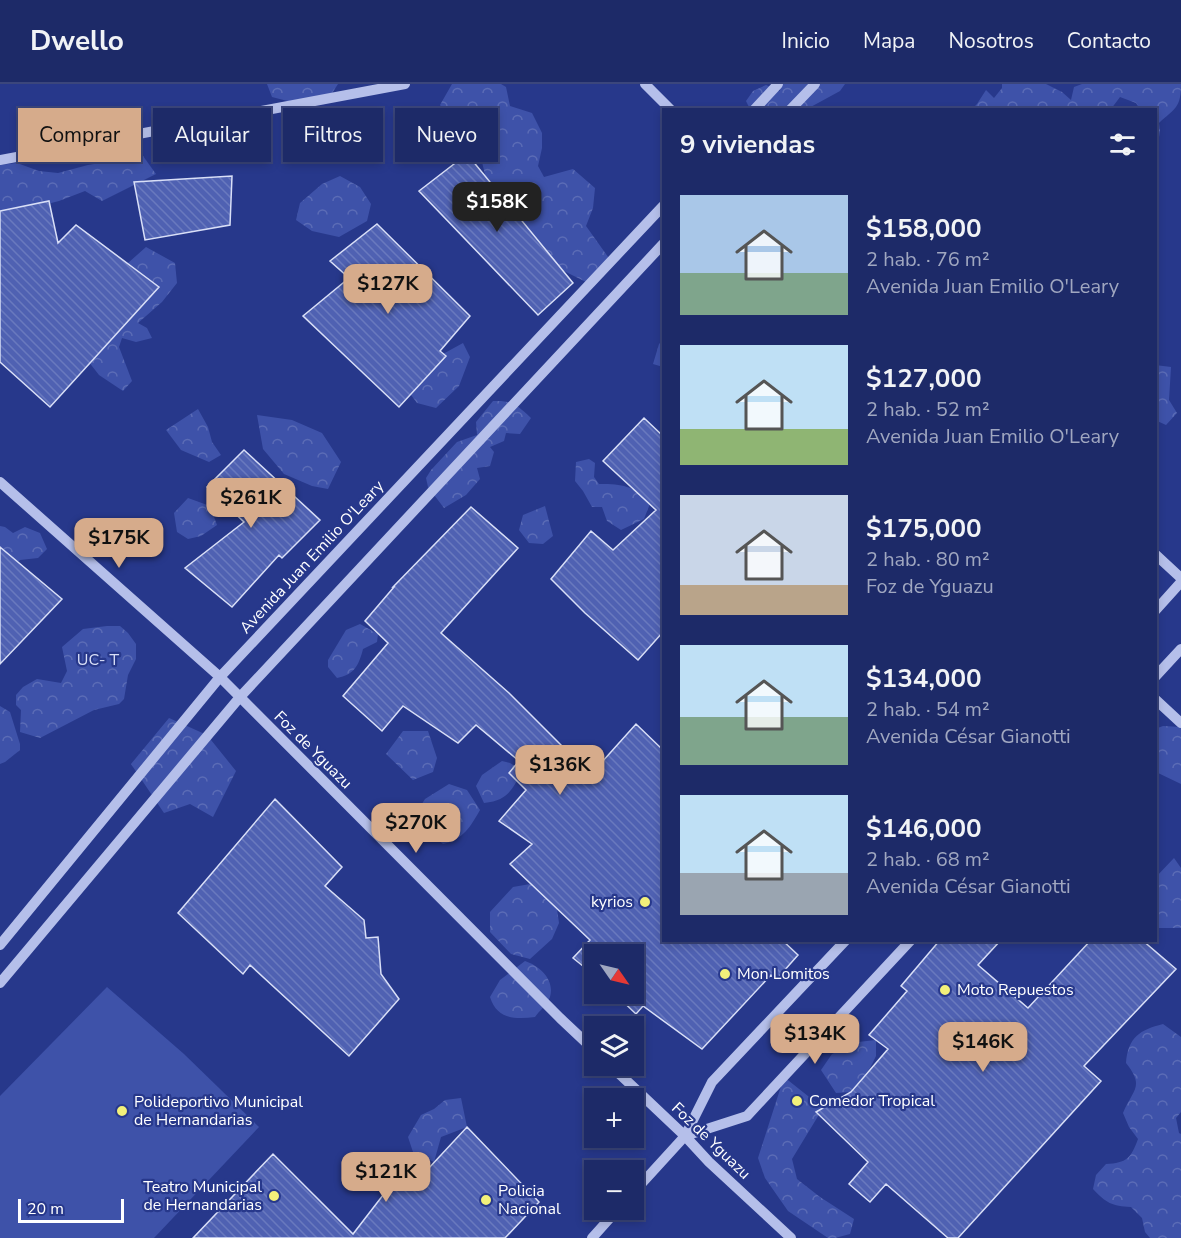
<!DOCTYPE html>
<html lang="es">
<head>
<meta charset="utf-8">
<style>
  :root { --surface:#1d2a68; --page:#25326e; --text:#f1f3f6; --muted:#a0a7c0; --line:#3b467c; --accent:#d6ab8b }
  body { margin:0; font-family:"Nunito Sans",sans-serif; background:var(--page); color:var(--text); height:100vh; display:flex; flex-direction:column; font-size:22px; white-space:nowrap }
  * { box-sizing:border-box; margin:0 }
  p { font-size:20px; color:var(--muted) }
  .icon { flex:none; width:33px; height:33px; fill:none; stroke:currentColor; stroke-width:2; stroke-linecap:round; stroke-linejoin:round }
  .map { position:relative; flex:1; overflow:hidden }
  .panel { position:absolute; left:662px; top:24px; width:495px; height:834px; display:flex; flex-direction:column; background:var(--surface); border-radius:0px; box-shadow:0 3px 9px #0003,0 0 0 2px var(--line) }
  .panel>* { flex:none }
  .hud { position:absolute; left:18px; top:24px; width:554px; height:54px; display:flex; gap:12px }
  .needle { width:39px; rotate:124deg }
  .fabs { position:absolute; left:584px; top:860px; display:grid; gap:12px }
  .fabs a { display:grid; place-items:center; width:60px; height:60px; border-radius:0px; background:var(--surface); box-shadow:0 3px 9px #0003,0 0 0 2px var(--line); font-size:30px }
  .scale { position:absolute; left:18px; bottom:15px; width:106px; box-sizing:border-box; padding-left:6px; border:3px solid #fff; border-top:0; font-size:16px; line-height:21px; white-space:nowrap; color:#fff; -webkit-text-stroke:4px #27388b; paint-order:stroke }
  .price { position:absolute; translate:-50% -51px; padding:0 14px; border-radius:12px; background:var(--accent); color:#111; font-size:20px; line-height:39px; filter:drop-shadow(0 2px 3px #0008) }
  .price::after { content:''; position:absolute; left:50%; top:36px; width:18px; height:14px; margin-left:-9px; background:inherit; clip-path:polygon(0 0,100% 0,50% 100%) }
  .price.on { background:#222; color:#fff }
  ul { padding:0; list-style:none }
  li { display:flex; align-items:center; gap:18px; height:150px; padding:0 18px }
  li span { display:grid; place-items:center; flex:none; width:168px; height:120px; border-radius:0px; color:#555 }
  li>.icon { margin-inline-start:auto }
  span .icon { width:72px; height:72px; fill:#fffc; stroke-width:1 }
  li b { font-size:26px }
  h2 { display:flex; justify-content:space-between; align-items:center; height:72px; padding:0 18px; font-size:26px }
  .tag { padding:0 21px; border-radius:0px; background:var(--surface); box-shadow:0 3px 9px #0003,0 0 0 2px var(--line); font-size:21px; line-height:54px }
  .tag.on { background:var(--accent); color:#111 }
  header { display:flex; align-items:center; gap:36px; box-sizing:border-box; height:84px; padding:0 30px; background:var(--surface); border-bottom:2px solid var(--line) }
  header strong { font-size:28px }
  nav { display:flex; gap:33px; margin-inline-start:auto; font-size:21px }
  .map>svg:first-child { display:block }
  .green { fill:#3e52a9 }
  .forest { fill:url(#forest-crowns) }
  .building { fill:url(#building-back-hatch); stroke:#d9dff7; stroke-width:1.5 }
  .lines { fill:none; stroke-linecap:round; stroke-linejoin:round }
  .minor { stroke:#b5bfea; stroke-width:10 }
  .poi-dot { fill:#f2f07a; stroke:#27388b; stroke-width:2 }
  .labels { text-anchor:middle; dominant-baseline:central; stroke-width:4.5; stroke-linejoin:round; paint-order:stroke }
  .street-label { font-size:16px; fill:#fff; stroke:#27388b }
  .park-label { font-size:16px; fill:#d9dff7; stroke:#27388b }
  .poi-label { font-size:16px; fill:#fff; stroke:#27388b; text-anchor:start }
</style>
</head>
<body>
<header>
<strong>Dwello</strong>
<nav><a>Inicio</a><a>Mapa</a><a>Nosotros</a><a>Contacto</a></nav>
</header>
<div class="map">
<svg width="1181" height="1154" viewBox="0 0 1181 1154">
  <defs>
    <pattern id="forest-crowns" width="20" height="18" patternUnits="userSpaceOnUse" patternTransform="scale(1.5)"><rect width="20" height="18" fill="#3e52a9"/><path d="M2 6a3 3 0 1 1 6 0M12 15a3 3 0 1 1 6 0" fill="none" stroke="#5b6cb6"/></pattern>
    <pattern id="building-back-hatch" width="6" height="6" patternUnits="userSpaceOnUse" patternTransform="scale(1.5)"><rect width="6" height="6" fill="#4f61b2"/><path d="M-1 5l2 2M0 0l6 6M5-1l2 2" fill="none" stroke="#6979be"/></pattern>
  </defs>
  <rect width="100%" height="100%" fill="#27388b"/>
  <path class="green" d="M107,903L184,970L259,1043L154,1154H0V1012Z"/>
  <path class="forest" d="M267,0H338L325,20L303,21L272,13Z
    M452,0H501L506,3L510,22L532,29L542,49V64L538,82L544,93L573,85L595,104L593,124L586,142L611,177L586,198L562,186L537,176L513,110L488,103L482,78L478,54L455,43L440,21Z
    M779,0H845L840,7L807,25H750L746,17L753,7L766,1L780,7Z
    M1002,0H1046L1062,8L1071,16L1074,3L1082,0H1181C1181,24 1175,24 1159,39L1160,47L1158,59L1155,61V26L1140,25L1136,19L1120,13L1111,25H972L977,20L986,6L994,14L1002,4Z
    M143,72L156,90L102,117L85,107L59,117L0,132V81L17,79L39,87L58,89L88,81Z
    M340,92L360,103L371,120L367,137L339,153L312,147L296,136L300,119L322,100Z
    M146,163L175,179L177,199L162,218L138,239L147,244L152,254L136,258L122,254L119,263L132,297L123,307L99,291L85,273L136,201L128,179Z
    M663,256V283L653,280L659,260Z
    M463,259L470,273L459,302L436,324L417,319L405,303L432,276Z
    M1155,281L1171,283L1169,316L1177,329L1166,341L1155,336Z
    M493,317C512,316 517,321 531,334L520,350L506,349L504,357L490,363L494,368L490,382L477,384L480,395L466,411L444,424L428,403L426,394L431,386L457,358L477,351L476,338Z
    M198,325L208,343L212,358L221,371L209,378L181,366L166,346Z
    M257,331L292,336L322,349L341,378L328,405L312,402L284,390L263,365Z
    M589,375L595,379L594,393L599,400C624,400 631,402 651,417L644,435L621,446L607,437L602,423H592L583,407L575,397L576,378Z
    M188,414L210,422L217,441L201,452L188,455L177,448L174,429Z
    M545,422L553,452L543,460L529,459L519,446L523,431Z
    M0,442L5,443L13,449L25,443L40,449L47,465L38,474L20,476L0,497Z
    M360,540L378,550L377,558L363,565C359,581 354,591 337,594L328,583V576L346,546Z
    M107,542H120L128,549L136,560V575L128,591L124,615L119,620L94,626L40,654L20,648L21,626L16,621V611L23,603L37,595L61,599L67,587L62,563L83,545Z
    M0,622L10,628L20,660V666L5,678L0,680Z
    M169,634L207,651L236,687L213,733L190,720L164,729L131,680Z
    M1163,642L1181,643V700L1156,688L1155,685V645Z
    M403,647H428L437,674L433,688L413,696L386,670Z
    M502,677L510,679L523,687C511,706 509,716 484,719L476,702L482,691Z
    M449,700L467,706L480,726C470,743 464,755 443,760L413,734L425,715Z
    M1174,774L1181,784V844H1155V794Z
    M536,799L556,818L559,839L552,855L530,875L511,870L490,848V828L513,803Z
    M525,877C540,882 555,896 550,913C548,920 539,927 535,933C516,935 497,936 490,913L500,896Z
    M1163,940L1181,953V1028L1176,1034L1179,1049L1181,1050V1154H1150L1145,1148L1142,1134L1131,1123C1112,1122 1106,1119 1093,1105L1096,1091L1106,1080C1127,1079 1131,1074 1138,1055L1129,1043L1123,1029C1133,1005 1145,1003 1126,979C1128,953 1140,946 1163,940Z
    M876,956V972L870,984L851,1008L836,1009L821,986L832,970L858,958Z
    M784,993L823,1024L792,1075L797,1095L820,1113L854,1135L850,1150L835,1154H828L788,1127L765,1094L758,1074Z
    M461,1014L467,1043L441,1053L434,1078L413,1068L408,1053L421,1031L434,1025L445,1016Z"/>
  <path class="building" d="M467,70L573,199L538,231L419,107Z
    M232,92L230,141L145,156L134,98Z
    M49,117L58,159L76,141L159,203L50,323L0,278V127Z
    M377,140L470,232L440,267L446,272L399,323L303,232L349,194L330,177Z
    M644,334L663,352V548L638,576L585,529L551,495L591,447L613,466L656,426L603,377Z
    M244,366L320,436L282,474L279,471L232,523L185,484L244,438L207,403Z
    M471,423L518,464L441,549L509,609L562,662L593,688L636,640L663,666V856H782L798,871L776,896L771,891L702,965L643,922L636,930L614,909H633V870H594V891L573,874L590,856L510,780L532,760L499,737L526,706L509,689L519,677L476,641L458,659L403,622L382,647L343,612L388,559L365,537L394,503H393Z
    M0,463L62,515L0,580Z
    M275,715L342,783L325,802L364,836L366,854L378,853L381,890L399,915L349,972L250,881L243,890L178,829Z
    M940,856H1001L978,881L1028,924L1091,856H1142L1176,885L1084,982L1101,997L958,1154H948L886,1100L870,1118L849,1100L868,1078L816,1028L851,1008L888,965L869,951L907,907L901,902Z
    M467,1043L539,1118L505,1154H193L273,1070L353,1150L400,1089L414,1100Z"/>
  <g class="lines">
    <path class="minor" d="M645,0L671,26
      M754,26L778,0
      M790,26L815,0
      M0,76L405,0
      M0,398L220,593L560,934L594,966
      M1155,470L1181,494
      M1155,527L1181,498
      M1155,593L1181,565
      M1155,615L1181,639
      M0,861L220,593L663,122
      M0,899L240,613L663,160
      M610,981L685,1052L709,1078L791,1154
      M685,1052L747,1032L911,856
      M633,1109L685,1052L712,998L846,856
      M592,1154L618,1125"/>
  </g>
  <g class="poi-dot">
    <circle cx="645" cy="818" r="6"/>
    <circle cx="725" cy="890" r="6"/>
    <circle cx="945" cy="906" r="6"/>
    <circle cx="797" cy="1017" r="6"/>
    <circle cx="122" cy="1027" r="6"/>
    <circle cx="274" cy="1112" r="6"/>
    <circle cx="486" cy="1116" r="6"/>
  </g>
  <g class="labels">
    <g class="street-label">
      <text transform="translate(312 473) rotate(-47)">Avenida Juan Emilio O'Leary</text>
      <text transform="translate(313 666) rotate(45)">Foz de Yguazu</text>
      <text transform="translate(711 1057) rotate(44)">Foz de Yguazu</text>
    </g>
    <g class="park-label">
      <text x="98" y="576">UC- T</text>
    </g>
    <g class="poi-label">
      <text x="633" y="818" text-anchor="end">kyrios</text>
      <text x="737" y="890">Mon Lomitos</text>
      <text x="957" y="906">Moto Repuestos</text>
      <text x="809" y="1017">Comedor Tropical</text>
      <text x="134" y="1018">Polideportivo Municipal<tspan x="134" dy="18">de Hernandarias</tspan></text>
      <text x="262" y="1103" text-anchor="end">Teatro Municipal<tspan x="262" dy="18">de Hernandarias</tspan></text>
      <text x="498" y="1107">Policia<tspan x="498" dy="18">Nacional</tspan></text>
    </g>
  </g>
</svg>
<div class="fabs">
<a><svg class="needle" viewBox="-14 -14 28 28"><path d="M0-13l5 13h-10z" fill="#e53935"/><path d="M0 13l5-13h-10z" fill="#a0a7c0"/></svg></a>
<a><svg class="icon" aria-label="layers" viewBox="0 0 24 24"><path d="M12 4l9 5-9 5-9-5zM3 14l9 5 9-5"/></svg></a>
<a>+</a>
<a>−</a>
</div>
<div class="scale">20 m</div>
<b class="price on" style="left:497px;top:149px">$158K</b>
<b class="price" style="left:388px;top:231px">$127K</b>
<b class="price" style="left:251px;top:445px">$261K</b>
<b class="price" style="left:119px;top:485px">$175K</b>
<b class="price" style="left:560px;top:712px">$136K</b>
<b class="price" style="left:416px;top:770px">$270K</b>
<b class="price" style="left:815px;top:981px">$134K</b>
<b class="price" style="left:983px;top:989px">$146K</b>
<b class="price" style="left:386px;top:1119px">$121K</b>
<div class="hud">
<a class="tag on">Comprar</a>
<a class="tag">Alquilar</a>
<a class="tag">Filtros</a>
<a class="tag">Nuevo</a>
</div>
<section class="panel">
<h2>9 viviendas<svg class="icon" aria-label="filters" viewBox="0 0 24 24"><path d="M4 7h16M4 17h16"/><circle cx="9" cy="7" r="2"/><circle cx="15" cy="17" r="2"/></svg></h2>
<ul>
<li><span style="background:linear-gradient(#a9c7e8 65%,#7fa58c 0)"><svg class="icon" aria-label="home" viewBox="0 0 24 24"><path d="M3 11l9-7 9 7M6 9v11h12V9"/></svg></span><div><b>$158,000</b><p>2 hab. · 76 m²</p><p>Avenida Juan Emilio O'Leary</p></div></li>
<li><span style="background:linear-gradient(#bfe0f5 70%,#8fb573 0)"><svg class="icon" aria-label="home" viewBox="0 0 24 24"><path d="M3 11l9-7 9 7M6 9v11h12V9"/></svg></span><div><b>$127,000</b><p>2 hab. · 52 m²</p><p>Avenida Juan Emilio O'Leary</p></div></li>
<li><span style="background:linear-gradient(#c9d6e8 75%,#b9a48a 0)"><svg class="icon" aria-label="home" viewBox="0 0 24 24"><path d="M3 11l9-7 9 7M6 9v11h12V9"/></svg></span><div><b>$175,000</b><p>2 hab. · 80 m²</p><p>Foz de Yguazu</p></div></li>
<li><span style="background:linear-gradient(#bfe0f5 60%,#7fa58c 0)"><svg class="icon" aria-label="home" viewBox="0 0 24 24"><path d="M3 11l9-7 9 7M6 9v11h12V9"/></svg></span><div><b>$134,000</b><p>2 hab. · 54 m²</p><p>Avenida César Gianotti</p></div></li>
<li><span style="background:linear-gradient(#bfe0f5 65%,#9aa5b1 0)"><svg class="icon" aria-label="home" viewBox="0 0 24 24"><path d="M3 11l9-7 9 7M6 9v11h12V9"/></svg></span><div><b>$146,000</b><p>2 hab. · 68 m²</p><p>Avenida César Gianotti</p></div></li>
</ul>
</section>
</div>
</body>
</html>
